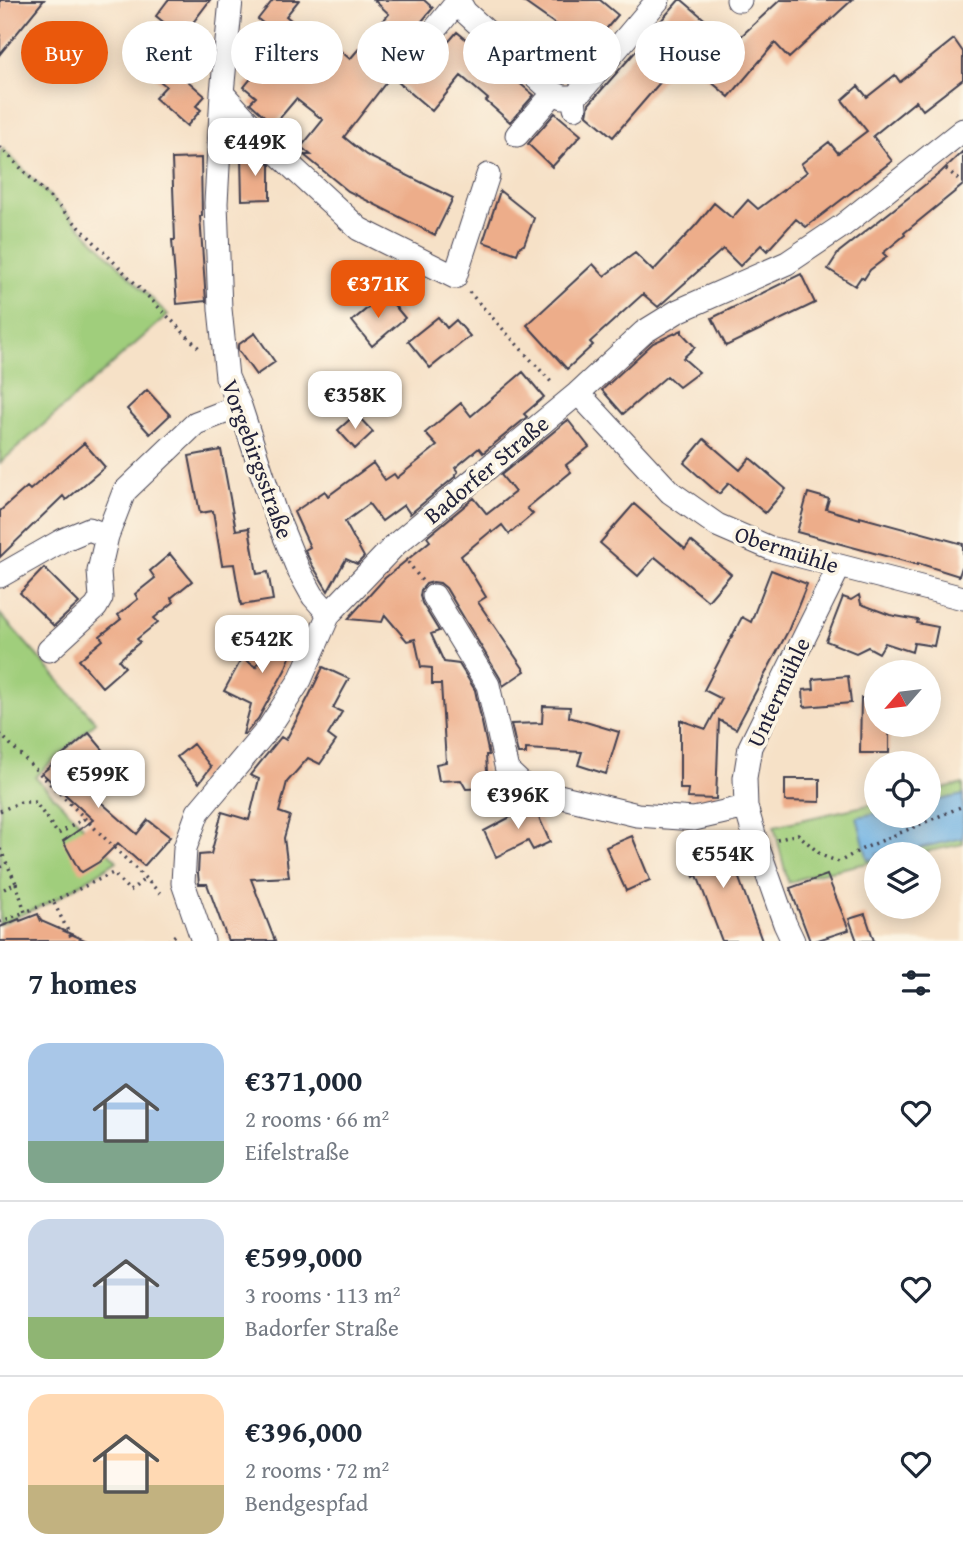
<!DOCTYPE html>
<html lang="en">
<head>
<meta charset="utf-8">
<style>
  :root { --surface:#fff; --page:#f6f6f7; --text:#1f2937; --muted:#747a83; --line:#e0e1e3; --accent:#ea580c }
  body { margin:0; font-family:"Gentium Book Plus",serif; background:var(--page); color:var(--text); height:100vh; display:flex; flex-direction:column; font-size:26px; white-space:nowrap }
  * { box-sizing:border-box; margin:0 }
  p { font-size:23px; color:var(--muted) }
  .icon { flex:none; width:38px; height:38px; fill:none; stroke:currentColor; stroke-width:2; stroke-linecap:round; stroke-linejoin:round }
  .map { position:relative; height:941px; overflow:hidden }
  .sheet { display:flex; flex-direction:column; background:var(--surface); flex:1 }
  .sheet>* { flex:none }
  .guide { position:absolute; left:21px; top:21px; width:922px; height:63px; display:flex; gap:14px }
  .needle { width:46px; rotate:242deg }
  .tools { position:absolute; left:864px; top:660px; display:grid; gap:14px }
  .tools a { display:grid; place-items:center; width:77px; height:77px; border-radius:50%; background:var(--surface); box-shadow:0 4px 18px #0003; font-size:35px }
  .price { position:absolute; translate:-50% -60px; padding:0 16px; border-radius:14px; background:#fff; color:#222; font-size:23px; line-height:46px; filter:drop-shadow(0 2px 4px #0008) }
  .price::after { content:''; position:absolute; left:50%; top:42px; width:21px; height:16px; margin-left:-10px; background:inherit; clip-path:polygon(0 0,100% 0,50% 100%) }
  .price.active { background:var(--accent); color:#fff }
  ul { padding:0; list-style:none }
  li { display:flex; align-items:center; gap:21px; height:175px; padding:0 28px }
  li+li { border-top:2px solid var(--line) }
  li span { display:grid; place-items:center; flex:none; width:196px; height:140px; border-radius:21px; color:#555 }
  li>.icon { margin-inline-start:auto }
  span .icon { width:84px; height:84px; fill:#fffc; stroke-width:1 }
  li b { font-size:30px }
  h2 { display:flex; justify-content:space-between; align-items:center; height:84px; padding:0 28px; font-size:30px }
  .tag { padding:0 24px; border-radius:32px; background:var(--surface); box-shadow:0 4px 18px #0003; font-size:24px; line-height:63px }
  .tag.active { background:var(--accent); color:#fff }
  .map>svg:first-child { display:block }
  .green { fill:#a0ce7c; stroke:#61785c; stroke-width:2 }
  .water { fill:#6db1e3; stroke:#486a8f; stroke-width:2 }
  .building { fill:#edad8a }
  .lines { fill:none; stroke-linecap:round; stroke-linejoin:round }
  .minor-casing { stroke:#423f50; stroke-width:25 }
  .path { stroke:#423f50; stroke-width:3.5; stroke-dasharray:2 5; stroke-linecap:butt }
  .minor { stroke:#fff; stroke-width:23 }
  .labels { text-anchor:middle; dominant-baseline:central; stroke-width:7; stroke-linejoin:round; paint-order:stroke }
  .street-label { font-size:23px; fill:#22223b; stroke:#fcf5e5 }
</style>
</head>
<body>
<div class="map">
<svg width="963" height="941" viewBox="0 0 963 941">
  <rect width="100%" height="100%" fill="#fcf5e5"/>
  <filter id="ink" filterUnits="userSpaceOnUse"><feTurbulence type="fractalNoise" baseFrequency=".0143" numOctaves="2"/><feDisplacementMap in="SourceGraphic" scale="14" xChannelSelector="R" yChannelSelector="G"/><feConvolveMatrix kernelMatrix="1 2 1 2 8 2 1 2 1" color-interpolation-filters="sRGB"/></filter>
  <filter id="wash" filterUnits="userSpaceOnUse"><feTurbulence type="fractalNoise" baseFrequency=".00686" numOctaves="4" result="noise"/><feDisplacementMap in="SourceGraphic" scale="28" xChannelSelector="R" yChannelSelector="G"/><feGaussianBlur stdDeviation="1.57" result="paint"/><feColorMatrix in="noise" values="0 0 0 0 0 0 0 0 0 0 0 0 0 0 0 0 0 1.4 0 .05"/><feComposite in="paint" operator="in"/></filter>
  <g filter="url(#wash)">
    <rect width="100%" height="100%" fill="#f6e1c7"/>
    <path class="green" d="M3,149L168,315L0,463V152Z
      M0,614L96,722L35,777L117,861L53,901L0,924Z
      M963,784V844L914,854H877V861L811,875L788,883L774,826L877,803V816H929V792Z"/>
    <path class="water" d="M963,795V838L893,854H877V858L868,860L857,817L877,813V816H929V802Z"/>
    <g id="blocks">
      <path class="building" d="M0,0H44L0,54Z
        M168,0H210L182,37L156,16Z
        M273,0H299L286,16L298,26L285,42L318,69L336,47L350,59L389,14L374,0H424L433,8L401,46L426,68L457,32L534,95L510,122L486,101L488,99L461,76L432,111L391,76L344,137L366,155L453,198L435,235L348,191L304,155H311L301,147L323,120L296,99L274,125L250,103L256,97L244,87L270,55L257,44L270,29L258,19Z
        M521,0H600L618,15L578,62L546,34L555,24Z
        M679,0H682L723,35L727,31L737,40L780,0H852L789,58L775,43L729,97L682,57L613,137L587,115L589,104L660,24L659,23Z
        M954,39L963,52V79L923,110L916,101L873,136L892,161L806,227L796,219L767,251L761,245L740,266L723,249L658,307L643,294L590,342L593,345L567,369L527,325L593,264L604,276L635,253L653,271L696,225L714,203L732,218L748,200L758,209L807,172L801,164L829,142L838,153L867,131L842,100L858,86L867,97L895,75L900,82Z
        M147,45L205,96L196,106L201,110L187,126L155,98L166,86L137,62Z
        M555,113L581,135L552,167L528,144Z
        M963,151V185L904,233L905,235L883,253L887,257L870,270L864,279L861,277L855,286L828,269L839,252L940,173Z
        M241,155H260L270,165V199L242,200Z
        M201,158L202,216H200L206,301L177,304L172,240H175L172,159Z
        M500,191L534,218L524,245L520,246L517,254L483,242Z
        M801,274L815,303L726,346L712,318Z
        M385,294L405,318L372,346L352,321Z
        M438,317L447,328L456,320L470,336L430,368L408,341Z
        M682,330V333L695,347L683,358L699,372L679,387L667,376L623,414L602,390L653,343Z
        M255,333L275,362L256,375L238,350V345Z
        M523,372L544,397L524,414L527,417L483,453L479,448L455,468L458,472L455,475L456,476L410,514L404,505L382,521L369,504L345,522L364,557L357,564L346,559L328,591L311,563L305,550L310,547L294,512L325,491L328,496L373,463L385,480L394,474L397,478L437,446L425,433L461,403L471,416Z
        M147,390L170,415L150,434L127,409Z
        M356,414L373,432L355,449L338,430Z
        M568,420L589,447L566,465L571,472L527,508L533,514L509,534L502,525L492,533L491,531L461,556L486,597L478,602L525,671L503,686L500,678L446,588L440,583L433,582L426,584L421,590L420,596L422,603L439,631L431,634L444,662L459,664L475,690L489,755H486L488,788L466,789L461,780L439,781L436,764L446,762L441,684H432V668L421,667L415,639L407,641L385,615L382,622L348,619L385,578L430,541L427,537L474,498L487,514L515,492L501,475Z
        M704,439L740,470L750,458L786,489L765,513L729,483L719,494L684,463Z
        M84,443L105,467L66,500L63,496L0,557V511L27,487L30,490Z
        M221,450L236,530L249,528L257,574L268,572L273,600L241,605L234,564L222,565L213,511L200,513L189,456Z
        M808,493L829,499L826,509L860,519V517L911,531L912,530L963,544V564L959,576L918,563V565L797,532Z
        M634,504L685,549L691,541L731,574L708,601L655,557L638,576L600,543Z
        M170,554L192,581L171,598L174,602L154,618L158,622L137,639L140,642L119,660L125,667L102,687L79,660L103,640L100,636L121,619L118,615L138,599L135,594L155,578L150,571Z
        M44,568L79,603L54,626L20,593Z
        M771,570L807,584L788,631L736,729L719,720L716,799L687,798L688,789H680V720L706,729L722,699L704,690L742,617L751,622Z
        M859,595L861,604L890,615L918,620L917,623L938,627L934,646L914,643L912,652L885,643L879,653L868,647L856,653L826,641L843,597L851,600Z
        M277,627L298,636L285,670L258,719L245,734H243L251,704L224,691L242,658L256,667Z
        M323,667L349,679L333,708L342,712L328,735L336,741L320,764L308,758L287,782L279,812L290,816L284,838L289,877L251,879L275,941H228L207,884H199L198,873L199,855L211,854L222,812L249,820L259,779L250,775L281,737L286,740L309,696Z
        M848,676L851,703L804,707L803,690L814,689L813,679Z
        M861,698H877V724H889V753H860Z
        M543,706L570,707L569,717L619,732L606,774L578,765L582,752L526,749V754H518L511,724L542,723Z
        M89,733L115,764L86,789L137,834L148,820L170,837L144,866L118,843L99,862L82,872L79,870L63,841L93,820L42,773Z
        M193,744L211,767L199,783L177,757Z
        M785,779H820V802L785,801Z
        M523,802L533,804L550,842L533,850L528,841L496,857L484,831L516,814L512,807Z
        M723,835L733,862L762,941H722L697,875L694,877L683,850Z
        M632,836L650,880L626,891L606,847Z
        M827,875L849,930L815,941H810L790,888Z
        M38,914L41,921L87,941H0V927L19,919L20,921Z
        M865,914L874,941H857L849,919Z"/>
    </g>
  </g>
  <g filter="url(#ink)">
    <use href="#blocks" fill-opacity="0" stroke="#423f50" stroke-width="2"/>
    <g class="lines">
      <defs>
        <path id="minor" d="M231,0L222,93L216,203L220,309L227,377L240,406L274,510L298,569L313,596L329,614
          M458,0L465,12L554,93L563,97H574L575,108
          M738,0H740
          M424,43L458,1
          M222,93L275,151L359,229L455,277L488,175
          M574,97L582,90L658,0
          M517,135L554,93
          M578,393L670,492L717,525L770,548L963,598
          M0,576L63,540L89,529L107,536
          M434,596L488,685L507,770L526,788L637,815L694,819L746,807
          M49,650L96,607L101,598L99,571L107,536L124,492L196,423L240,406
          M203,941L183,883L185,848L198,812L268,729L300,680L329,614L395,545L578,393L644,332L678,311L787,263L842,226L963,130
          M793,941L785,924L757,845L746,807L745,778L750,747L839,567"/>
      </defs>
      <use href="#minor" class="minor-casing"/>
      <path class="path" d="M0,147L201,350
        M946,169L963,183
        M469,292L553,384
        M408,562L422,581
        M0,734L162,895
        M0,811L21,802H35L58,834L84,819
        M777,840L798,834L821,855L839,862L860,850L963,806
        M0,849L16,883L0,891
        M0,867L7,863
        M16,883L25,912L53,901L73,941
        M53,901L113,873L130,891L146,878
        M0,922L25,912
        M168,941L177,934"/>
      <use href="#minor" class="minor"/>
    </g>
  </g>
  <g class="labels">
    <g class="street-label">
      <text transform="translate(258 459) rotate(70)">Vorgebirgsstraße</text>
      <text transform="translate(486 469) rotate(-40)">Badorfer Straße</text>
      <text transform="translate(787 549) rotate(18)">Obermühle</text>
      <text transform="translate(778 692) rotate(-65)">Untermühle</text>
    </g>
  </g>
</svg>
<div class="tools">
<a><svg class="needle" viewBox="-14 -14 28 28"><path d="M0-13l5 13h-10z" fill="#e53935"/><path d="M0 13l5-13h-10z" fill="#747a83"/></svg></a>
<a><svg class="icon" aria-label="locate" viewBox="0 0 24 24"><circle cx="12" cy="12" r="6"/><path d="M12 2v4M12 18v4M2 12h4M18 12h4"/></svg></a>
<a><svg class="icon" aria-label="layers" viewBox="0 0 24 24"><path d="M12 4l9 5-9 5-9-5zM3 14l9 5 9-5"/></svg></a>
</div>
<b class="price" style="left:255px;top:178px">€449K</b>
<b class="price active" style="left:378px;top:320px">€371K</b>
<b class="price" style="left:355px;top:431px">€358K</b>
<b class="price" style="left:262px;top:675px">€542K</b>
<b class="price" style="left:98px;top:810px">€599K</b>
<b class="price" style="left:518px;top:831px">€396K</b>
<b class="price" style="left:723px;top:890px">€554K</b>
<div class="guide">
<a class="tag active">Buy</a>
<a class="tag">Rent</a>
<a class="tag">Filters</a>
<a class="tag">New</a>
<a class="tag">Apartment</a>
<a class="tag">House</a>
</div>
</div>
<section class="sheet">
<h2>7 homes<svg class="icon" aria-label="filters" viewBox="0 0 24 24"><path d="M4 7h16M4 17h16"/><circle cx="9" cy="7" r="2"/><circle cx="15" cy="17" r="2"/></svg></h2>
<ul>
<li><span style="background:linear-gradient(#a9c7e8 70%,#7fa58c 0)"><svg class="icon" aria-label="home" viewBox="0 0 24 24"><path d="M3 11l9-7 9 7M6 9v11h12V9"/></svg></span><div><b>€371,000</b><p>2 rooms · 66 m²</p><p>Eifelstraße</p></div><svg class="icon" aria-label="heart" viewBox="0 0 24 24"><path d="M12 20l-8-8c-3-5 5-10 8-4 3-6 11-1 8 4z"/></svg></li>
<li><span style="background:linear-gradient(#c9d6e8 70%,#8fb573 0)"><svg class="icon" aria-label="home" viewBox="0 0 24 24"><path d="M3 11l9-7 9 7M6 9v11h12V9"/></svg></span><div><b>€599,000</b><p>3 rooms · 113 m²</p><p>Badorfer Straße</p></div><svg class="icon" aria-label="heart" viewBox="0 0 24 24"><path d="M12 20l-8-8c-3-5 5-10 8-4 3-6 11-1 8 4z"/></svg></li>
<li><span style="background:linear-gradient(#ffd9b3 65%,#c2b280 0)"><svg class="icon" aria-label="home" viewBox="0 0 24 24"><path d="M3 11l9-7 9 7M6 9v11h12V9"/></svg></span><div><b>€396,000</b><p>2 rooms · 72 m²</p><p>Bendgespfad</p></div><svg class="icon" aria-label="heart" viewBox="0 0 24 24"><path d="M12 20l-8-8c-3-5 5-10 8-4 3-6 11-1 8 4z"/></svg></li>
</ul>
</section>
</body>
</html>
